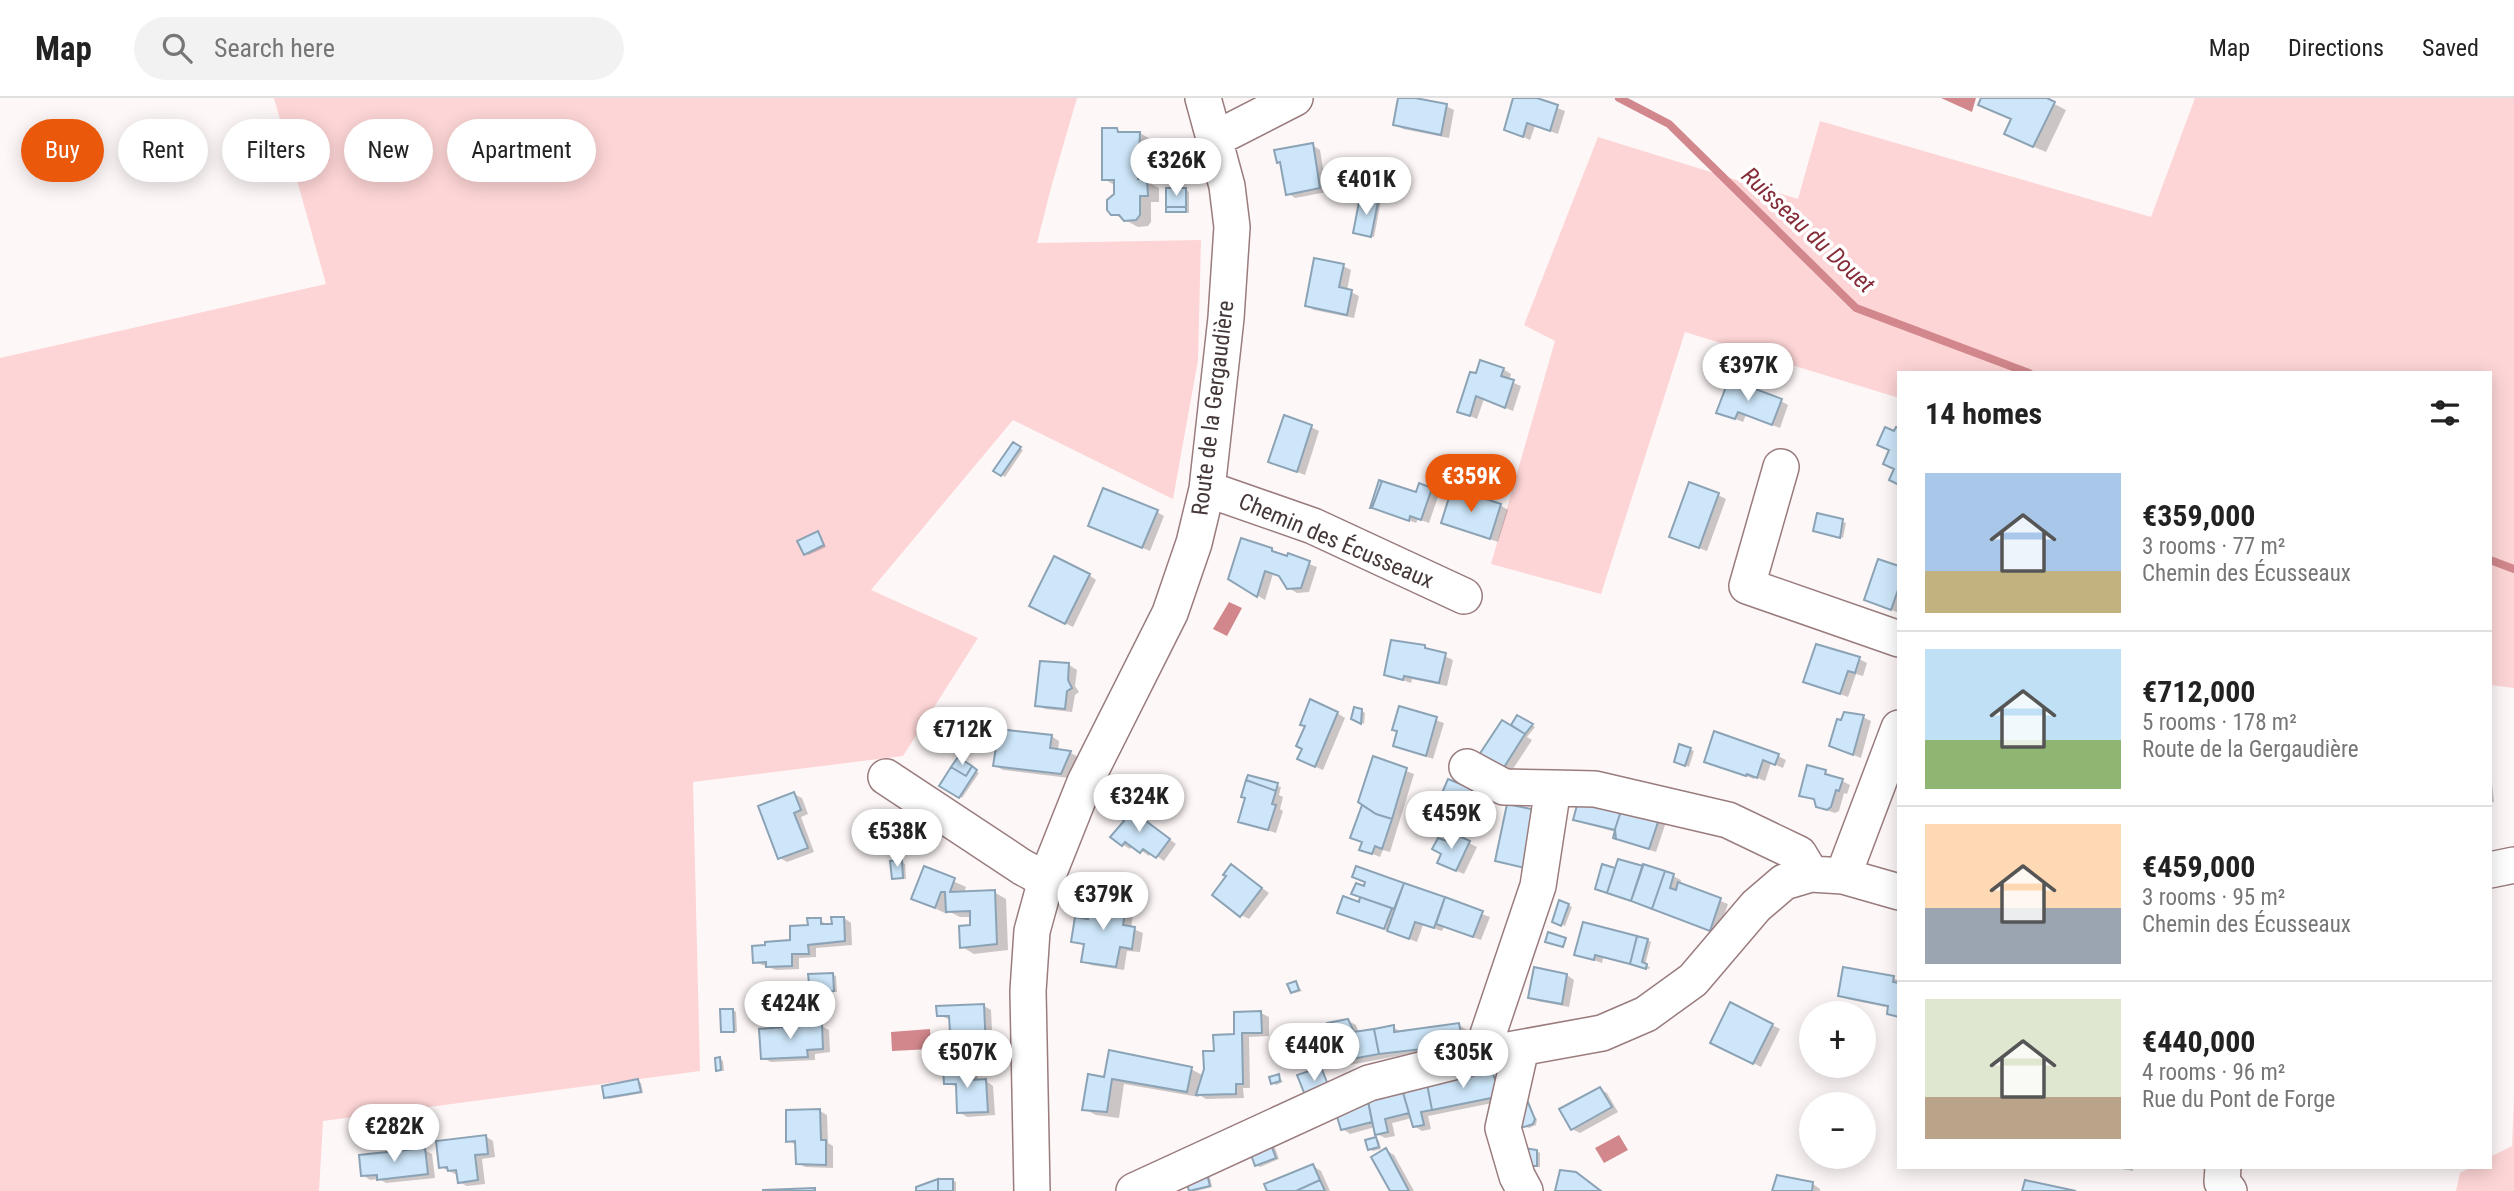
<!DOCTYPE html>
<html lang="en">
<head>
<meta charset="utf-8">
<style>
  :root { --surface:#fff; --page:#f2f2f2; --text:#222; --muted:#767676; --line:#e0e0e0; --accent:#ea580c }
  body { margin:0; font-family:"Roboto Condensed",sans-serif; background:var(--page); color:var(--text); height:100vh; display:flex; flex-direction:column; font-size:26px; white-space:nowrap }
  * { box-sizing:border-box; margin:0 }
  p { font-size:23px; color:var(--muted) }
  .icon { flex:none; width:38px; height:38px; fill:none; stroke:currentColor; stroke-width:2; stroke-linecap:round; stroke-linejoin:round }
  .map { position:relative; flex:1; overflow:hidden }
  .details { position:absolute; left:1897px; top:273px; width:595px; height:798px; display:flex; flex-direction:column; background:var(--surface); border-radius:0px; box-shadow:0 4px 18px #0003 }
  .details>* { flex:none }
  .banner { position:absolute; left:21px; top:21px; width:665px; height:63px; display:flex; gap:14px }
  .controls { position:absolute; left:1799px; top:903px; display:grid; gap:14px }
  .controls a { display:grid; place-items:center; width:77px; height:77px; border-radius:50%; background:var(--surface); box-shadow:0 4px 18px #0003; font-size:35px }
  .price { position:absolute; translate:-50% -60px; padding:0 16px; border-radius:24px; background:#fff; color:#222; font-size:23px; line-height:46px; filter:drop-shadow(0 2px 4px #0008) }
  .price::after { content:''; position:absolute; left:50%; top:42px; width:21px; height:16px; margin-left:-10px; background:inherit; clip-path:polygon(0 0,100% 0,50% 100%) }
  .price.on { background:var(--accent); color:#fff }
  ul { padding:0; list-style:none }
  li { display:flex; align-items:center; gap:21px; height:175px; padding:0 28px }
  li+li { border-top:2px solid var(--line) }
  li span { display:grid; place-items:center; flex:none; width:196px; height:140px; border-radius:0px; color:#555 }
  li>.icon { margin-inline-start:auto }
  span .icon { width:84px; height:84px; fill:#fffc; stroke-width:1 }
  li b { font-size:30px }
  h2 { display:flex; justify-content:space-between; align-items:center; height:84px; padding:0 28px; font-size:30px }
  .pill { padding:0 24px; border-radius:32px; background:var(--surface); box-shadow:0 4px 18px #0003; font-size:24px; line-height:63px }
  .pill.on { background:var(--accent); color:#fff }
  header { display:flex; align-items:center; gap:42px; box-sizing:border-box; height:98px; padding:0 35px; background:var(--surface); border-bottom:2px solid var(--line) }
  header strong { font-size:33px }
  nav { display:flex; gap:38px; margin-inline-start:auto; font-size:24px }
  .search { width:490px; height:63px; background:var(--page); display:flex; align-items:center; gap:18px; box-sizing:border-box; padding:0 24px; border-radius:38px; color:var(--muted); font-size:26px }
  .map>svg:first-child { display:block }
  .green { fill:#fdd5d6 }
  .water { fill:#d1878b }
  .shadow { fill:#0003 }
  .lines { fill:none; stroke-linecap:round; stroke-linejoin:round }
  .stream { stroke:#d1878b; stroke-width:8 }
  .building { fill:#cde6f9; stroke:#8ba3b5; stroke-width:2 }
  .minor-casing { stroke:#9a7c7d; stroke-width:38 }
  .minor { stroke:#fff; stroke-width:35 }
  .labels { text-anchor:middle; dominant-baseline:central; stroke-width:7; stroke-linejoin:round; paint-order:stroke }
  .street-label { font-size:23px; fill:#453839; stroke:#fff }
  .water-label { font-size:24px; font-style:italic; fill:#842c37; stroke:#fff }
</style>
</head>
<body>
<header>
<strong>Map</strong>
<div class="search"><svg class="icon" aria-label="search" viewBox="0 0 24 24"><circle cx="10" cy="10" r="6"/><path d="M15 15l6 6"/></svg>Search here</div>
<nav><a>Map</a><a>Directions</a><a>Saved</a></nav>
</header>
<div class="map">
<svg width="2514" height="1093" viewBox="0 0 2514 1093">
  <rect width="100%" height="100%" fill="#fef7f7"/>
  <path class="green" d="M274,0H1077L1052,86L1037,145L1201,142L1198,262L1173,401L1013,322L871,492L978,540L903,658L693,684L700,973L323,1023L319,1093H0V260L326,186Z
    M2195,0H2514V590L2490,587V275H1899V300L1685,234L1601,496L1491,466L1555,243L1524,227L1598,39L1798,101L1820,23L2151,119Z
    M2514,999V1093H2456L2460,1075L2471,1069H2490V1059L2512,1048Z"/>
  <path class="water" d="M1941,0H1976L1972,14Z
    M1229,504L1242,510L1227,538L1213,531Z
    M930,931L931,951L892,953L891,934Z
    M1619,1037L1628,1052L1604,1065L1595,1050Z"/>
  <path class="shadow" d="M1400,0L1446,8L1454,12L1449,40L1403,31L1395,26Z
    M1515,0H1531L1565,13L1558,36L1535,28L1530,42L1506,31Z
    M1983,0H2043L2066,12L2046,54L2018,42L2012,22L1992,13Z
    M1117,32L1123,36L1140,35L1152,42L1150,85L1159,90V104H1151V124L1148,128L1138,129L1112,115L1116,88L1104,81Z
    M1312,47L1320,52L1327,94L1295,100L1288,95L1282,66L1278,64Z
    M1186,92L1189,94V115L1167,113Z
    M1379,101L1381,102L1374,139L1355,134Z
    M1343,168L1351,172L1347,192L1359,198L1354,220L1314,212L1306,207Z
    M1503,271L1511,276L1509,283L1521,288L1513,313L1484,301L1477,321L1459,313Z
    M1781,303L1788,307L1780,330L1746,317L1743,324L1718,314Z
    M1311,329L1319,333L1305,377L1270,363Z
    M1013,346L1023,352L1005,379L995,372Z
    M1431,391L1439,396L1429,425L1418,421L1416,425L1374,409Z
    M1718,397L1726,401L1707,453L1678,442Z
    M1500,407L1508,412L1498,444L1443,425Z
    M1157,414L1164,418L1150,453L1097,431Z
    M1818,417L1846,425L1843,440L1815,432Z
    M818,435L826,449L808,457L805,455Z
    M1272,452L1317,469L1309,494L1297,495L1289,490L1282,479L1273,476L1265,502L1230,481Z
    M1899,469V515L1866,501Z
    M1089,477L1096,482L1073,529L1039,512Z
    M1425,549L1453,562L1447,588L1412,581L1411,585L1386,576Z
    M1859,561L1867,565L1863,578L1856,576L1848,599L1805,583Z
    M1069,567L1077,572L1075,588L1079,594L1075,597L1072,614L1045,611L1037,607Z
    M1400,610L1444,625L1433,661L1395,647Z
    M1362,613L1365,615L1364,626L1353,620Z
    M1337,615L1345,620L1323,672L1307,665L1304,651L1306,628Z
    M1518,619L1535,629L1527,639L1532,642L1509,677L1480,660L1511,629Z
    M1863,619L1871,623L1861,660L1838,651Z
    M1051,638L1059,643L1058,653L1071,655L1078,659L1069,680L1003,672L995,668Z
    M1681,648L1694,653L1689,669L1679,665Z
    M1778,658L1786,662L1783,670L1771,665L1765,683L1755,679L1754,681L1706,663Z
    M1374,661L1414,676L1390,754L1383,752L1380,759L1361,751L1369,748L1352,739L1364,707Z
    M958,662L979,675L962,700L942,687Z
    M2490,666L2494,704H2490Z
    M1825,674L1850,687L1847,696L1844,695L1839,713L1835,715L1826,712L1818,708L1817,703L1801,697Z
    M1249,679L1281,689L1279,697L1283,699L1280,711L1283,713L1276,735L1240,723Z
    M1472,692L1480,697L1476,710L1470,708L1461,727L1434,717Z
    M794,696L802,700L808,716L801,719L814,754L787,764L780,760Z
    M1581,698L1666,724L1656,754L1622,743L1615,739L1616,734L1583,725L1575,721Z
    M1134,715L1176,746L1164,763L1151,754L1149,758L1133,747L1130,751L1123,747Z
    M1452,737L1477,749L1464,776L1447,769L1448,746Z
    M902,764L905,766L906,781H897L893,780Z
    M925,770L966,789L964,795L994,794L1006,801L1008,852L974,856L962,849L972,828V819H960L948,813L947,816L913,800Z
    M1357,770L1490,819L1481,842L1444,829L1442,833L1423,827L1417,844L1339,814L1360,806L1367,785Z
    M1614,772L1673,778L1681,782L1680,787L1728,806L1718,836L1600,792Z
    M1239,773L1269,795L1249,821L1241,817Z
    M1126,805L1134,809L1131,830L1143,835L1140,854L1127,853L1124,872L1091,867L1083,863L1085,848L1073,843L1090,823Z
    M1568,807L1572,809L1565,828L1557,825Z
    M844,820L851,825L852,847L816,850V859L799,860V871L776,872L755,864L792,844L820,822L828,828Z
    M1648,842L1651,844L1645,867L1650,869L1649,871L1603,860L1602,865L1576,856Z
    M1535,871L1567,877L1574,882L1569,909L1537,903L1530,899Z
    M833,877L836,878L837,894L815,895L811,893Z
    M1893,880L1899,883V920L1889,916L1890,910L1847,901L1840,897Z
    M1296,885L1302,893L1295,895L1292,894Z
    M1731,906L1780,931L1761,969L1720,948Z
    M984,908L991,912L993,954L960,955L952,950L951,922L938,917Z
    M733,912L736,914L737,934L726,935L722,933Z
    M1261,915L1269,919V938L1249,939L1250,990H1243L1244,1000L1206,1001L1199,997V999L1124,986L1119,1020L1096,1017L1084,1011L1105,981L1191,971L1204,978L1216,955Z
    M1348,923L1356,927L1359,935L1393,929L1401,934L1459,927L1467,932L1469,946L1455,951L1403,957L1344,968L1336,963Z
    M821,928L829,932L830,954L815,956V962L771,964L763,960Z
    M720,961L723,963L724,973L718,972Z
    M969,969L977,974L978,984L986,983L993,988L995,1017L967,1019L959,1014L958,989L946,985Z
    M1486,975L1500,982L1507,1002L1428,1018L1431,1031L1422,1033L1414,1028L1412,1020L1392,1025L1395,1038L1385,1040L1377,1036L1375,1029L1350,1036L1343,1031L1335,1007Z
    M1279,978L1283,984L1276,987L1273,985Z
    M638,983L641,985L643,995L609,1001L606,999Z
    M1600,991L1607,995L1618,1014L1580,1035L1572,1031Z
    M1527,1004L1530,1006L1533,1018L1537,1021L1536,1027L1529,1030L1521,1027Z
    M820,1013L827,1017L828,1045L833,1048V1070L805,1069L798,1065L797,1047L787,1043Z
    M485,1038L493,1043L495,1059L482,1061L485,1086L467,1088L459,1084L457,1077L441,1069Z
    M1376,1041L1379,1043L1381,1051L1373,1053L1370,1051Z
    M1274,1047L1279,1061L1260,1069L1256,1067L1251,1052Z
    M424,1052L432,1056L435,1080L386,1085L379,1081L370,1082L363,1077Z
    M1386,1052L1394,1057L1414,1093H1392Z
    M1537,1053L1540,1055V1069H1531Z
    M1313,1068L1321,1073L1330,1093H1269Z
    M2111,1069H2133V1073Z
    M1209,1076L1212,1089L1196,1093L1191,1092Z
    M952,1082L956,1084V1093H918Z
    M1813,1086L1820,1091V1093H1775Z"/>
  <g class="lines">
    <path class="stream" d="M1619,0L1669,26L1856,210L2029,275
      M2490,462L2514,471"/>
  </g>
  <path class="building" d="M1398,0H1415L1447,6L1441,37L1393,27Z
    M1513,0H1537L1558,7L1550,33L1527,25L1523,39L1504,32Z
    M1981,0H2047L2055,4L2033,49L2004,36L2011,21L1978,7Z
    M1102,30H1117L1118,34H1140L1138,81H1147L1148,98H1140V117L1136,122L1124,123L1119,117H1111L1107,112V102L1114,96V82H1102Z
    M1313,45L1320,90L1286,97L1280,64L1277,65L1274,52Z
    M1166,90H1186V109H1166Z
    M1379,99L1371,139L1353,135L1359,104Z
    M1166,109H1186V114H1166Z
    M1314,160L1344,166L1339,189L1352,192L1347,217L1305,208Z
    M1480,262L1504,270L1501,278L1514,282L1505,310L1476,298L1470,318L1457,314L1470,274L1476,275Z
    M1729,281L1782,301L1772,327L1738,314L1735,321L1716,315Z
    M1284,317L1312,327L1297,374L1268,364Z
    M1885,329L1894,333L1896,329L1899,330V387L1889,382L1894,371L1883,366L1889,352L1877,347Z
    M1013,344L1021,349L1001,378L993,373Z
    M1379,382L1382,383L1372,410H1370Z
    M1382,383L1416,394L1419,385L1432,390L1421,422L1410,418L1409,423L1372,410Z
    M1689,384L1719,395L1699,450L1669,439Z
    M1103,390L1158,412L1142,450L1088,428Z
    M1452,390L1501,406L1490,441L1441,425Z
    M1817,415L1843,421L1840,440L1813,433Z
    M818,433L824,447L804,457L797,443Z
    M1241,440L1272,450V453L1287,458L1288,455L1310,463L1301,490L1287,491L1279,478L1265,473L1257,499L1228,481Z
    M1054,458L1090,476L1065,526L1029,508Z
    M1878,461L1899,468V489L1891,512L1864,502Z
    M1391,542L1425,547V550L1446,555L1439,585L1404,578L1403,582L1384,577Z
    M1816,546L1860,559L1855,575L1848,573L1840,596L1803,584Z
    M1040,563L1069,565L1068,582L1072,590L1067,593L1065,611L1035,608Z
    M1310,601L1338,614L1315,669L1297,661L1302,651L1296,648L1305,628L1300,627Z
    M1399,608L1437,619L1426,658L1393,648L1397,633L1392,632Z
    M1354,609L1362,611L1361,626L1351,621Z
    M1844,614L1864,617L1853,657L1829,648L1837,621L1841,622Z
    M1517,617L1533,626L1525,636L1511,627Z
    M1502,622L1525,636L1501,674L1477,660Z
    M999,631L1052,637L1050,650L1071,653L1061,676L993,668Z
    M1714,633L1779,656L1775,667L1763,662L1757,680L1747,676L1746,678L1704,664Z
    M1679,646L1691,650L1685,668L1674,664Z
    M1373,658L1407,670L1392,721L1376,716L1358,704Z
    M958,659L972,668L966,678L951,669Z
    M1807,667L1826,672L1825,676L1843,681L1839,693L1836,692L1831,709L1827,712L1816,709L1814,701L1799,698Z
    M972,668L977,672L959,700L939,688L951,669L966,678Z
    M1248,677L1278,685L1276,693L1246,682Z
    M1448,681L1473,691L1468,707L1462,705L1453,724L1432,718Z
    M1246,682L1276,693L1272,706L1276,707L1268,732L1238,724L1245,700L1241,699Z
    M794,694L801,712L794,715L808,750L778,761L758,708Z
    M1580,696L1623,707L1615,731L1616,741L1613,740L1615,732L1573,722Z
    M1507,706L1545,714L1533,772L1495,763Z
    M1362,707L1376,716L1392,721L1382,751L1375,748L1372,756L1359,752L1362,744L1350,740Z
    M1623,707L1660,718L1649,751L1616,741L1615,731Z
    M1126,708L1170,741L1156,760L1143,751L1140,755L1125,744L1122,748L1110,739L1124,723L1118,718Z
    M1451,734L1470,743L1456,773L1437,765L1441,756L1432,751L1438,740L1447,743Z
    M1618,761L1643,768L1631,803L1607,795Z
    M902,762L903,780L892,781L890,763Z
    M1231,766L1262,790L1240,819L1212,797L1226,778L1223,777Z
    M1602,766L1615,770L1607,795L1595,791Z
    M1643,766L1665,773L1652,811L1631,803Z
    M924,768L955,780L950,794L995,792L997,846L960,850L959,828L970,827V813L946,814L945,794H941L935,810L911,801Z
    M1356,768L1404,785L1394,811L1351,796L1356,785L1364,788L1365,784L1352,779Z
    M1665,773L1674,776L1670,790L1676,792L1678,784L1721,800L1710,833L1652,811Z
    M1404,785L1445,799L1434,830L1415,824L1409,841L1387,833Z
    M1092,798L1127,803L1123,827L1135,829L1132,851L1120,849L1116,869L1081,864L1084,846L1071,844L1075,819L1088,821Z
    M1343,798L1359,804L1360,799L1392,810L1384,831L1337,815Z
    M1445,799L1483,813L1473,839L1436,826Z
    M1559,802L1569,806L1561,828L1552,824Z
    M831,819H844L845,843L808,847L809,856H792V868L766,869V864L753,865L752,848L765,847V844L790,842V828L808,827L807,820H821V826H832Z
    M1583,824L1637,838L1630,866L1595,857L1594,862L1574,857Z
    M1548,834L1566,840L1563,849L1545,844Z
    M1637,838L1648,841L1642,864L1647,866L1646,871L1630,866Z
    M1534,869L1567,876L1562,906L1528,900Z
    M1843,869L1894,878L1893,884L1899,885V919L1887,916L1888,908L1838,898Z
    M833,875L834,893L810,894L808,876Z
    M1296,883L1299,892L1291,895L1287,886Z
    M1730,904L1773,926L1753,966L1710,945Z
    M984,906L986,951H951L949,918H937L936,908Z
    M720,911H733L734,934H721Z
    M1261,913L1262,935H1242L1243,986H1236V996L1196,997L1204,971L1203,953H1214L1213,937L1234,936V914Z
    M1348,921L1354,934L1374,931L1379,956L1335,964L1327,925Z
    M1459,925L1462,942L1448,944V948L1379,956L1374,931L1394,927V934Z
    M822,926L823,951L807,952L808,959L761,961L759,931Z
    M1109,952L1192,969L1187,994L1112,981L1107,1014L1082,1012L1088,976L1104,979Z
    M720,959L721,972L716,973L715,960Z
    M970,967L971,982L986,981L988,1014L957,1015L956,986H944L943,969Z
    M1321,969L1330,992L1307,1002L1297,977Z
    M1487,973L1493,976L1501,998L1432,1012L1427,986Z
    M1279,976L1280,983L1271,986L1269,979Z
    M638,981L641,994L604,1000L602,988Z
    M1427,986L1432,1012L1421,1014L1424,1027L1413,1029L1402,991Z
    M1600,989L1612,1009L1571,1032L1559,1011Z
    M1402,991L1409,1015L1385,1021L1388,1034L1375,1037L1367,998Z
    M1367,998L1372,1024L1341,1032L1333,1005Z
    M1527,1002L1535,1021L1533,1026L1524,1029L1519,1028Z
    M820,1011L821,1042H826V1067L796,1066L795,1043L786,1044V1012Z
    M486,1037L488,1056L475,1057L478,1082L458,1085L456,1072L448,1073L447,1069L439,1070L436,1043Z
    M1376,1039L1379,1049L1368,1052L1365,1042Z
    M1270,1044L1276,1060L1255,1068L1249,1051Z
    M425,1050L428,1076L377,1082V1077L361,1078L359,1057Z
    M1386,1050L1409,1093H1390L1371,1059Z
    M1524,1050L1537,1052V1068H1526Z
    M1313,1066L1320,1082L1296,1093H1267L1264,1086Z
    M1206,1072L1210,1088L1189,1093L1185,1078Z
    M1560,1072L1576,1074L1601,1093H1555Z
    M1777,1077L1813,1084L1812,1093H1772Z
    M938,1081H953V1093H938Z
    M938,1081V1093H916V1089Z
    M1320,1082L1325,1093H1296Z
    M2025,1082L2076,1093H2022Z
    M815,1090V1093H763V1092Z"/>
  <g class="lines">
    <defs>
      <path id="minor" d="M1213,42L1295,0
        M1781,369L1747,488L1899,541
        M1207,391L1313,428L1464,498
        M1467,669L1504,689L1553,690
        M886,679L1022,769L1046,782
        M2490,772L2514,767
        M1843,778L1899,630
        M1521,950L1503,1030L1517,1078L1525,1093
        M1481,957L1538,788L1553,690L1595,691L1728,722L1799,756L1811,776
        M2223,1069L2222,1084L2229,1093
        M1032,1093L1028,893L1032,833L1046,782L1085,684L1170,515L1194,445L1207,391L1226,220L1232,129L1227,88L1203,0
        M1134,1093L1369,985L1481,957L1602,935L1646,916L1693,882L1756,808L1784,784L1811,776L1843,778L1899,794"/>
    </defs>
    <use href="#minor" class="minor-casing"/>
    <use href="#minor" class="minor"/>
  </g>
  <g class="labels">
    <g class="street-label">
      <text transform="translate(1213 310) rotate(-83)">Route de la Gergaudière</text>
      <text transform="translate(1336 443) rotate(23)">Chemin des Écusseaux</text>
    </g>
    <g class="water-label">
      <text transform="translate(1808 132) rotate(43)">Ruisseau du Douet</text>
    </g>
  </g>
</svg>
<div class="controls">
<a>+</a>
<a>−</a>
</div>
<b class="price" style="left:1176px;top:100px">€326K</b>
<b class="price" style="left:1366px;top:119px">€401K</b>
<b class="price" style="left:1748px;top:305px">€397K</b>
<b class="price on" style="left:1471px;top:416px">€359K</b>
<b class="price" style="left:962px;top:669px">€712K</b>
<b class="price" style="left:1139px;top:736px">€324K</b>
<b class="price" style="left:1451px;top:753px">€459K</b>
<b class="price" style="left:897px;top:771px">€538K</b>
<b class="price" style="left:1103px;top:834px">€379K</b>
<b class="price" style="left:790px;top:943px">€424K</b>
<b class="price" style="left:1314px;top:985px">€440K</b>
<b class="price" style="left:967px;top:992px">€507K</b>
<b class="price" style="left:1463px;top:992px">€305K</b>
<b class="price" style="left:394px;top:1066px">€282K</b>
<div class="banner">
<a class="pill on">Buy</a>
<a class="pill">Rent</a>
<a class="pill">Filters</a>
<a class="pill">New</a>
<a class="pill">Apartment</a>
</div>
<section class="details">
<h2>14 homes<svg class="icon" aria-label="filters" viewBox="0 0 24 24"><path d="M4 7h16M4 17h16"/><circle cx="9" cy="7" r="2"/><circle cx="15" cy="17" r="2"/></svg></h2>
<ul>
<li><span style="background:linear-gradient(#a9c7e8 70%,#c2b280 0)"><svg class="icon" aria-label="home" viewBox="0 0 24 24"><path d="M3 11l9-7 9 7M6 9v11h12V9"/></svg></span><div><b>€359,000</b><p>3 rooms · 77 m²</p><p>Chemin des Écusseaux</p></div></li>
<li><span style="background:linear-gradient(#bfe0f5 65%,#8fb573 0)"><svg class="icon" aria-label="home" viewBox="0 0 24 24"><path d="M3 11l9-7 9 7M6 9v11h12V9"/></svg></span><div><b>€712,000</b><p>5 rooms · 178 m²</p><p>Route de la Gergaudière</p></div></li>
<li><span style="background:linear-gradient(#ffd9b3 60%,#9aa5b1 0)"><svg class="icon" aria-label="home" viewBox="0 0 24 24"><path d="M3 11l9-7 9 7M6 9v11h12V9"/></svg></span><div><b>€459,000</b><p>3 rooms · 95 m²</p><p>Chemin des Écusseaux</p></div></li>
<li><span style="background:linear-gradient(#dfe7d0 70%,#b9a48a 0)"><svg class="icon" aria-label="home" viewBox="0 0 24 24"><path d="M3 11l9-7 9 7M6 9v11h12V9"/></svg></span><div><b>€440,000</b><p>4 rooms · 96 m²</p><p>Rue du Pont de Forge</p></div></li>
</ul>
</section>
</div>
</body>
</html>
